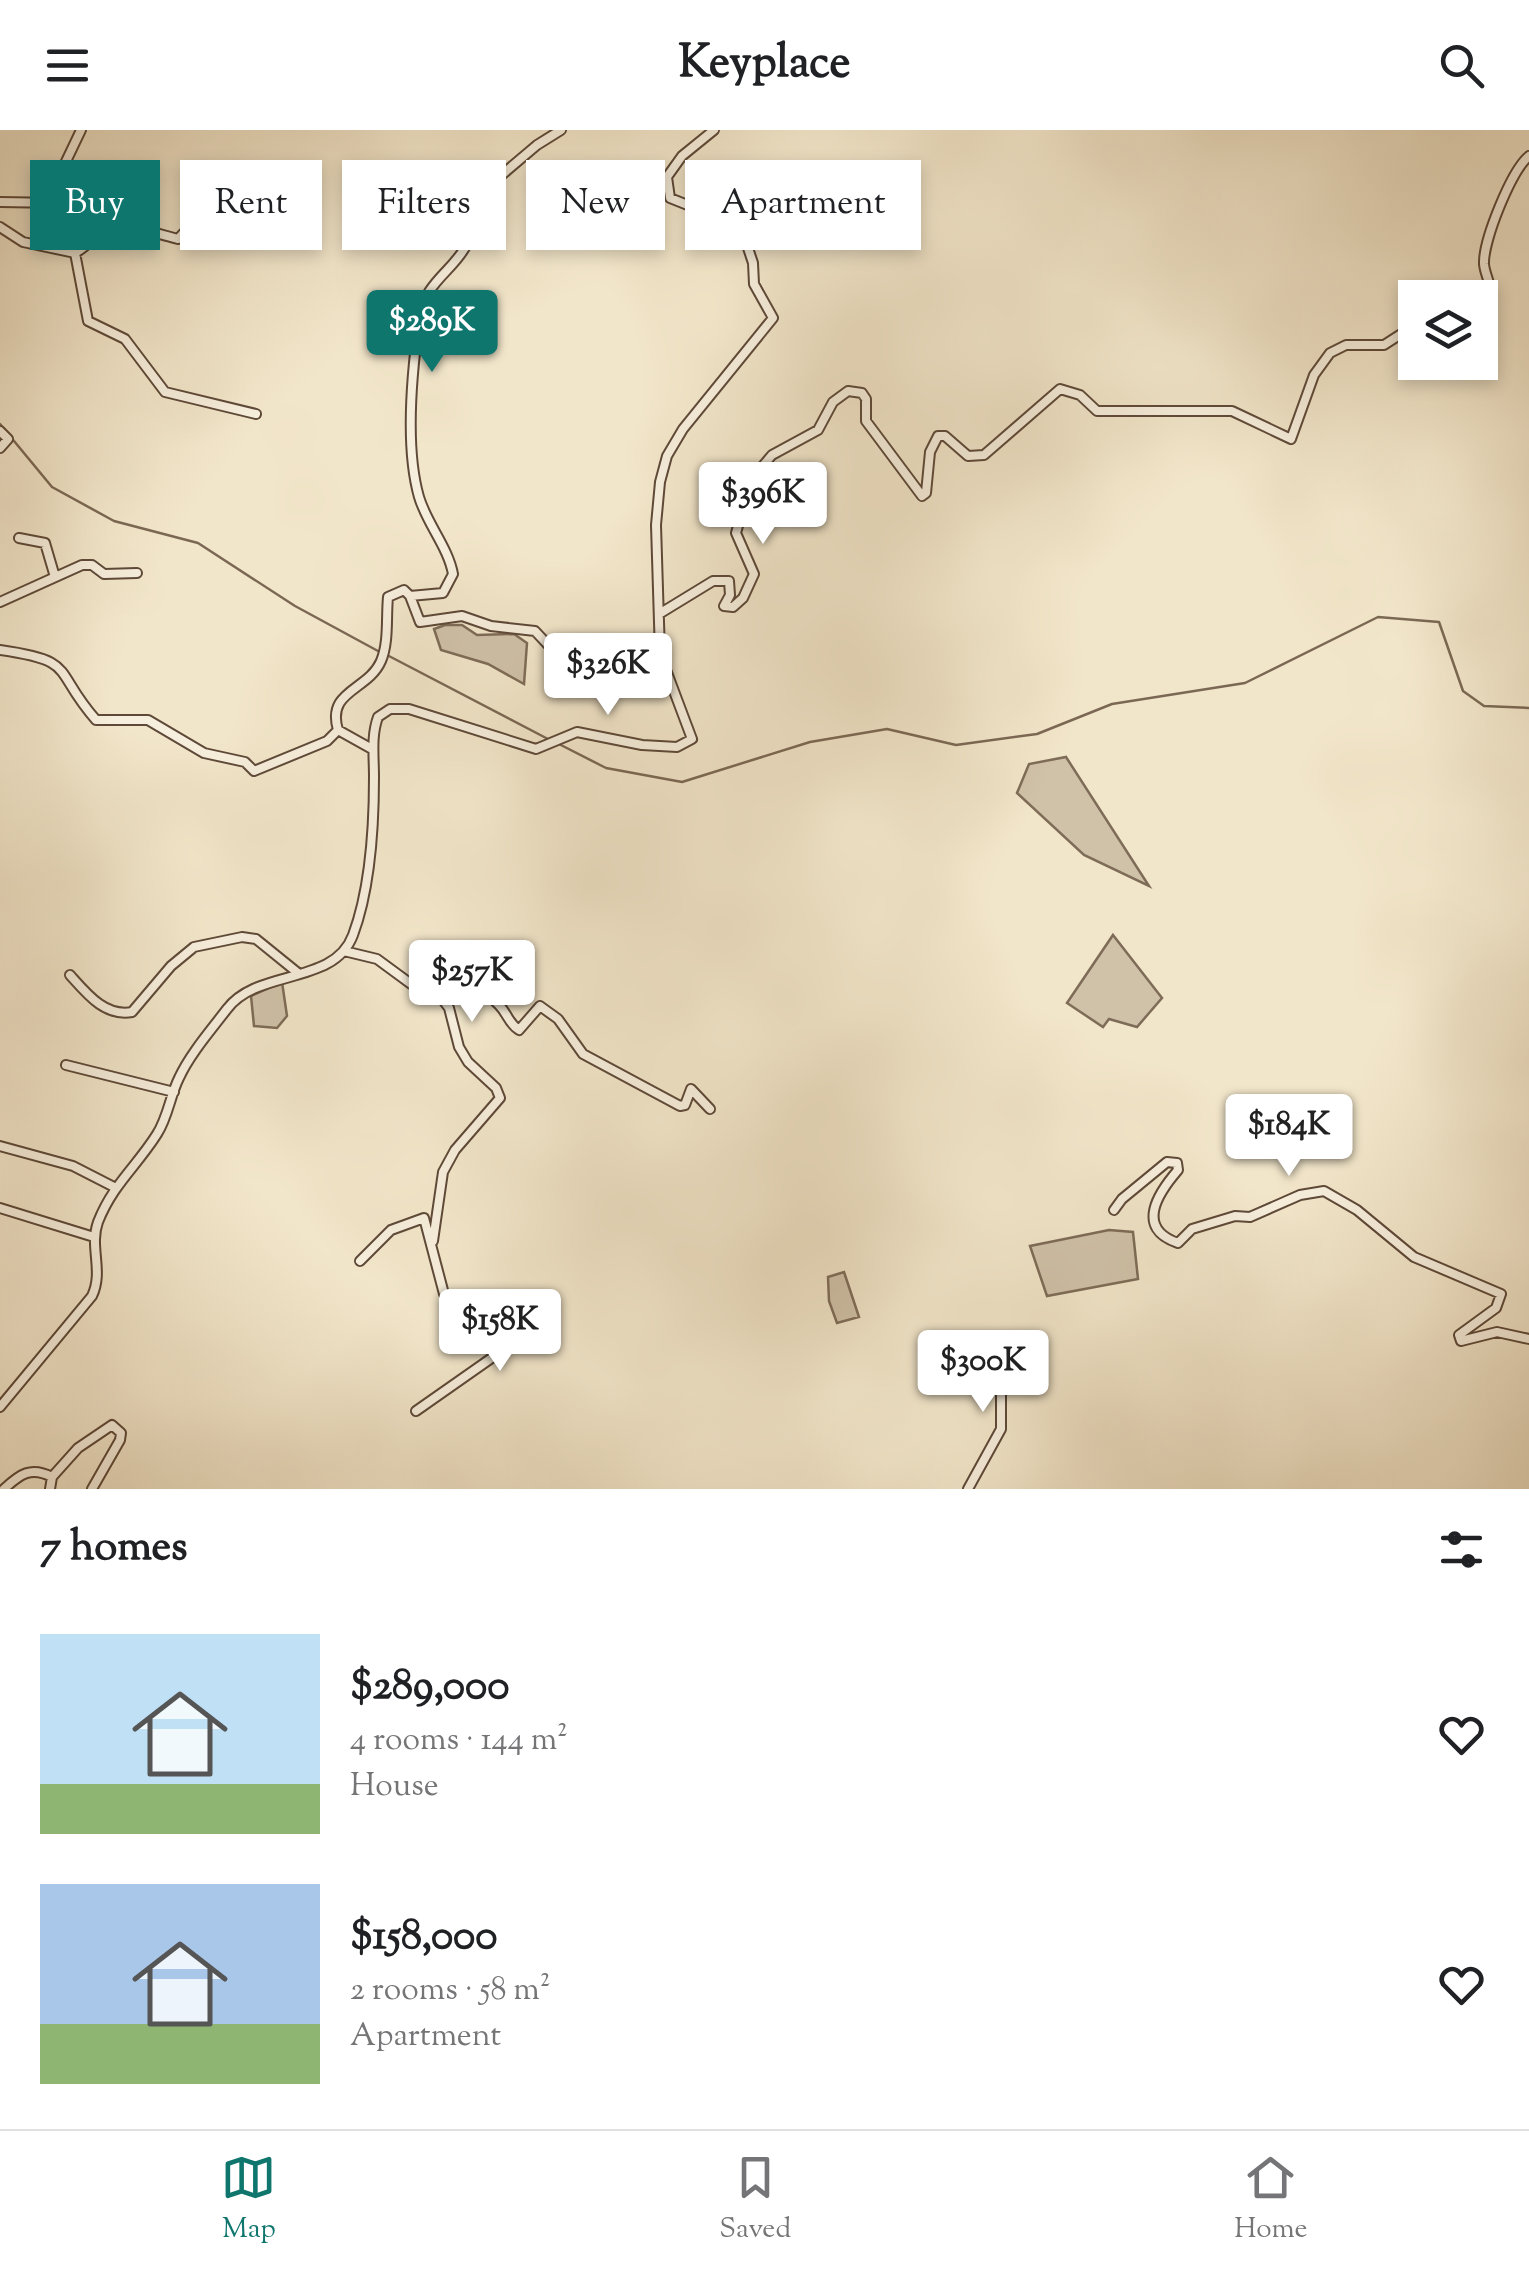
<!DOCTYPE html>
<html lang="en">
<head>
<meta charset="utf-8">
<style>
  :root { --surface:#fff; --page:#f6f6f6; --text:#202124; --muted:#757577; --line:#e0e0e0; --accent:#0f766e }
  body { margin:0; font-family:"Sorts Mill Goudy",serif; background:var(--page); color:var(--text); height:100vh; display:flex; flex-direction:column; font-size:38px; white-space:nowrap }
  * { box-sizing:border-box; margin:0 }
  p { font-size:32px; color:var(--muted) }
  .icon { flex:none; width:55px; height:55px; fill:none; stroke:currentColor; stroke-width:2; stroke-linecap:round; stroke-linejoin:round }
  .map { position:relative; height:1359px; overflow:hidden }
  .sheet { display:flex; flex-direction:column; background:var(--surface); flex:1 }
  .sheet>* { flex:none }
  .banner { position:absolute; left:30px; top:30px; width:1000px; height:90px; display:flex; gap:20px }
  .tools { position:absolute; left:1398px; top:150px; display:grid; gap:20px }
  .tools a { display:grid; place-items:center; width:100px; height:100px; border-radius:0px; background:var(--surface); box-shadow:0 5px 15px #0003; font-size:50px }
  .price { position:absolute; translate:-50% -85px; padding:0 22px; border-radius:10px; background:#fff; color:#222; font-size:32px; line-height:65px; filter:drop-shadow(0 2px 5px #0008) }
  .price::after { content:''; position:absolute; left:50%; top:60px; width:30px; height:22px; margin-left:-15px; background:inherit; clip-path:polygon(0 0,100% 0,50% 100%) }
  .price.current { background:var(--accent); color:#fff }
  ul { padding:0; list-style:none }
  li { display:flex; align-items:center; gap:30px; height:250px; padding:0 40px }
  li span { display:grid; place-items:center; flex:none; width:280px; height:200px; border-radius:0px; color:#555 }
  li>.icon { margin-inline-start:auto }
  span .icon { width:120px; height:120px; fill:#fffc; stroke-width:1 }
  li b { font-size:42px }
  h2 { display:flex; justify-content:space-between; align-items:center; height:120px; padding:0 40px; font-size:42px }
  .chip { padding:0 35px; border-radius:0px; background:var(--surface); box-shadow:0 5px 15px #0003; font-size:35px; line-height:90px }
  .chip.current { background:var(--accent); color:#fff }
  header { display:flex; justify-content:space-between; align-items:center; height:130px; padding:0 40px; background:var(--surface); font-size:45px; font-weight:700 }
  .dock { display:flex; justify-content:space-around; align-items:center; height:140px; border-top:2px solid var(--line); background:var(--surface); font-size:28px; color:var(--muted) }
  .dock a { display:grid; justify-items:center; gap:5px }
  .dock .current { color:var(--accent) }
  .map>svg:first-child { display:block }
  .green { fill:#d0c2a9; stroke:#7e6c58; stroke-width:2.5 }
  .lines { fill:none; stroke-linecap:round; stroke-linejoin:round }
  .stream { stroke:#7b6854; stroke-width:2.5 }
  .minor-casing { stroke:#5e4938; stroke-width:12 }
  .minor { stroke:#f7efdd; stroke-width:8 }
</style>
</head>
<body>
<header><svg class="icon" aria-label="menu" viewBox="0 0 24 24"><path d="M4 6h16M4 12h16M4 18h16"/></svg>Keyplace<svg class="icon" aria-label="search" viewBox="0 0 24 24"><circle cx="10" cy="10" r="6"/><path d="M15 15l6 6"/></svg></header>
<div class="map">
<svg width="1529" height="1359" viewBox="0 0 1529 1359">
  <rect width="100%" height="100%" fill="#f2e6ca"/>
  <filter id="stains"><feTurbulence type="fractalNoise" baseFrequency=".002" numOctaves="4"/><feColorMatrix values="0 0 0 0 .2 0 0 0 0 .09 0 0 0 0 .02 0 0 0 .5 -.17"/></filter>
  <radialGradient id="worn" r=".72"><stop offset=".6" stop-color="#630" stop-opacity="0"/><stop offset="1" stop-color="#630" stop-opacity=".3"/></radialGradient>
  <path class="green" d="M445,495H462L477,505L514,504L527,513L524,554L488,534L441,520L434,499Z
    M1066,627L1149,756L1084,725L1017,663L1029,634Z
    M1113,805L1162,868L1137,897L1109,889L1103,897L1067,873Z
    M282,852L287,886L277,898L254,896L251,866Z
    M1109,1100L1133,1102L1138,1149L1047,1166L1030,1116Z
    M844,1142L859,1187L837,1193L829,1171L828,1147Z"/>
  <g class="lines">
    <path class="stream" d="M0,294L52,357L114,391L198,413L295,476L378,521
      M387,525L548,609
      M555,612L606,638L682,652L810,612L887,599L956,615L1037,604L1112,574L1245,553L1378,487L1439,492L1463,561L1484,576L1529,578"/>
    <defs>
      <path id="minor" d="M0,72L59,73L60,44L81,0
        M0,97L23,112L75,123C85,118 93,108 103,103C125,91 157,104 178,109C206,74 257,79 297,64L302,60L306,40
        M75,123L88,191L125,209L165,262L256,284
        M1453,168L1464,161L1485,167L1489,165C1492,153 1485,146 1484,134C1483,111 1511,41 1529,26
        M0,301L8,309L0,318
        M19,408L45,413L55,447
        M410,466L443,463L453,444C448,417 427,394 419,367C405,318 412,241 419,191C425,136 483,137 471,71L537,15L561,0
        M0,472L82,435H92L104,444L137,443
        M659,484L713,451H729L730,465L724,476L733,477L743,468L754,444L736,403L751,350L772,325L818,300L833,272L848,261L862,263L866,269V291L922,366L926,363L930,322L938,306H945L968,326L984,325L1060,259L1080,265L1097,281H1232L1291,309L1314,245L1330,223L1346,215H1384L1415,195
        M0,520C78,531 52,540 96,590H148L204,623L245,632L254,641L327,611L338,600
        M372,619L338,600C326,560 368,561 381,531C389,512 386,488 388,467L404,460L410,466L420,492L462,486L491,496L535,501L565,533L584,545
        M344,821L377,829L411,854C452,854 465,840 499,875C508,884 508,893 519,900L540,876L558,889L583,924L680,976L685,975L691,959L710,979
        M70,845C87,864 105,887 132,882L171,836L194,817L242,807L256,809L298,843
        M431,854L449,878L459,917L468,932L496,958L500,968L455,1020L443,1042L433,1111
        M66,935L174,962
        M0,1016L73,1036L116,1058
        M0,1078L94,1107
        M1114,1080L1122,1069L1167,1032L1177,1033L1178,1040C1159,1062 1134,1098 1178,1113L1192,1099L1235,1086L1250,1087L1300,1065L1324,1061L1357,1080L1414,1127L1501,1164L1496,1178L1459,1205L1461,1211L1497,1202L1529,1209
        M360,1131L391,1100L424,1088L444,1164L483,1178L525,1182L528,1195L523,1206L416,1281
        M0,1277L92,1166C104,1141 89,1117 98,1092C113,1054 137,1036 157,1004C168,987 170,966 179,948C190,924 211,900 227,879C258,838 334,856 353,805C371,757 374,697 374,647C374,626 371,606 378,587L390,579H409L536,619L577,602L642,615L677,617L692,609L660,524L656,395L660,352L667,326L683,299L773,188L754,154L753,133L743,103L710,84L670,68L667,47L682,26L714,0
        M52,1347L78,1318L112,1295L121,1303L120,1310L92,1359
        M4,1359C20,1344 31,1336 52,1347L50,1359
        M968,1359L1001,1299V1212"/>
    </defs>
    <use href="#minor" class="minor-casing"/>
    <use href="#minor" class="minor"/>
  </g>
  <rect width="100%" height="100%" filter="url(#stains)"/>
  <rect width="100%" height="100%" fill="url(#worn)"/>
</svg>
<div class="tools">
<a><svg class="icon" aria-label="layers" viewBox="0 0 24 24"><path d="M12 4l9 5-9 5-9-5zM3 14l9 5 9-5"/></svg></a>
</div>
<b class="price current" style="left:432px;top:245px">$289K</b>
<b class="price" style="left:763px;top:417px">$396K</b>
<b class="price" style="left:608px;top:588px">$326K</b>
<b class="price" style="left:472px;top:895px">$257K</b>
<b class="price" style="left:1289px;top:1049px">$184K</b>
<b class="price" style="left:500px;top:1244px">$158K</b>
<b class="price" style="left:983px;top:1285px">$300K</b>
<div class="banner">
<a class="chip current">Buy</a>
<a class="chip">Rent</a>
<a class="chip">Filters</a>
<a class="chip">New</a>
<a class="chip">Apartment</a>
</div>
</div>
<section class="sheet">
<h2>7 homes<svg class="icon" aria-label="filters" viewBox="0 0 24 24"><path d="M4 7h16M4 17h16"/><circle cx="9" cy="7" r="2"/><circle cx="15" cy="17" r="2"/></svg></h2>
<ul>
<li><span style="background:linear-gradient(#bfe0f5 75%,#8fb573 0)"><svg class="icon" aria-label="home" viewBox="0 0 24 24"><path d="M3 11l9-7 9 7M6 9v11h12V9"/></svg></span><div><b>$289,000</b><p>4 rooms · 144 m²</p><p>House</p></div><svg class="icon" aria-label="heart" viewBox="0 0 24 24"><path d="M12 20l-8-8c-3-5 5-10 8-4 3-6 11-1 8 4z"/></svg></li>
<li><span style="background:linear-gradient(#a9c7e8 70%,#8fb573 0)"><svg class="icon" aria-label="home" viewBox="0 0 24 24"><path d="M3 11l9-7 9 7M6 9v11h12V9"/></svg></span><div><b>$158,000</b><p>2 rooms · 58 m²</p><p>Apartment</p></div><svg class="icon" aria-label="heart" viewBox="0 0 24 24"><path d="M12 20l-8-8c-3-5 5-10 8-4 3-6 11-1 8 4z"/></svg></li>
</ul>
</section>
<nav class="dock">
<a class="current"><svg class="icon" aria-label="map" viewBox="0 0 24 24"><path d="M3 6l6-2 6 2 6-2v14l-6 2-6-2-6 2zM9 4v14M15 6v14"/></svg>Map</a>
<a><svg class="icon" aria-label="saved" viewBox="0 0 24 24"><path d="M7 4h10v16l-5-4-5 4z"/></svg>Saved</a>
<a><svg class="icon" aria-label="home" viewBox="0 0 24 24"><path d="M3 11l9-7 9 7M6 9v11h12V9"/></svg>Home</a>
</nav>
</body>
</html>
